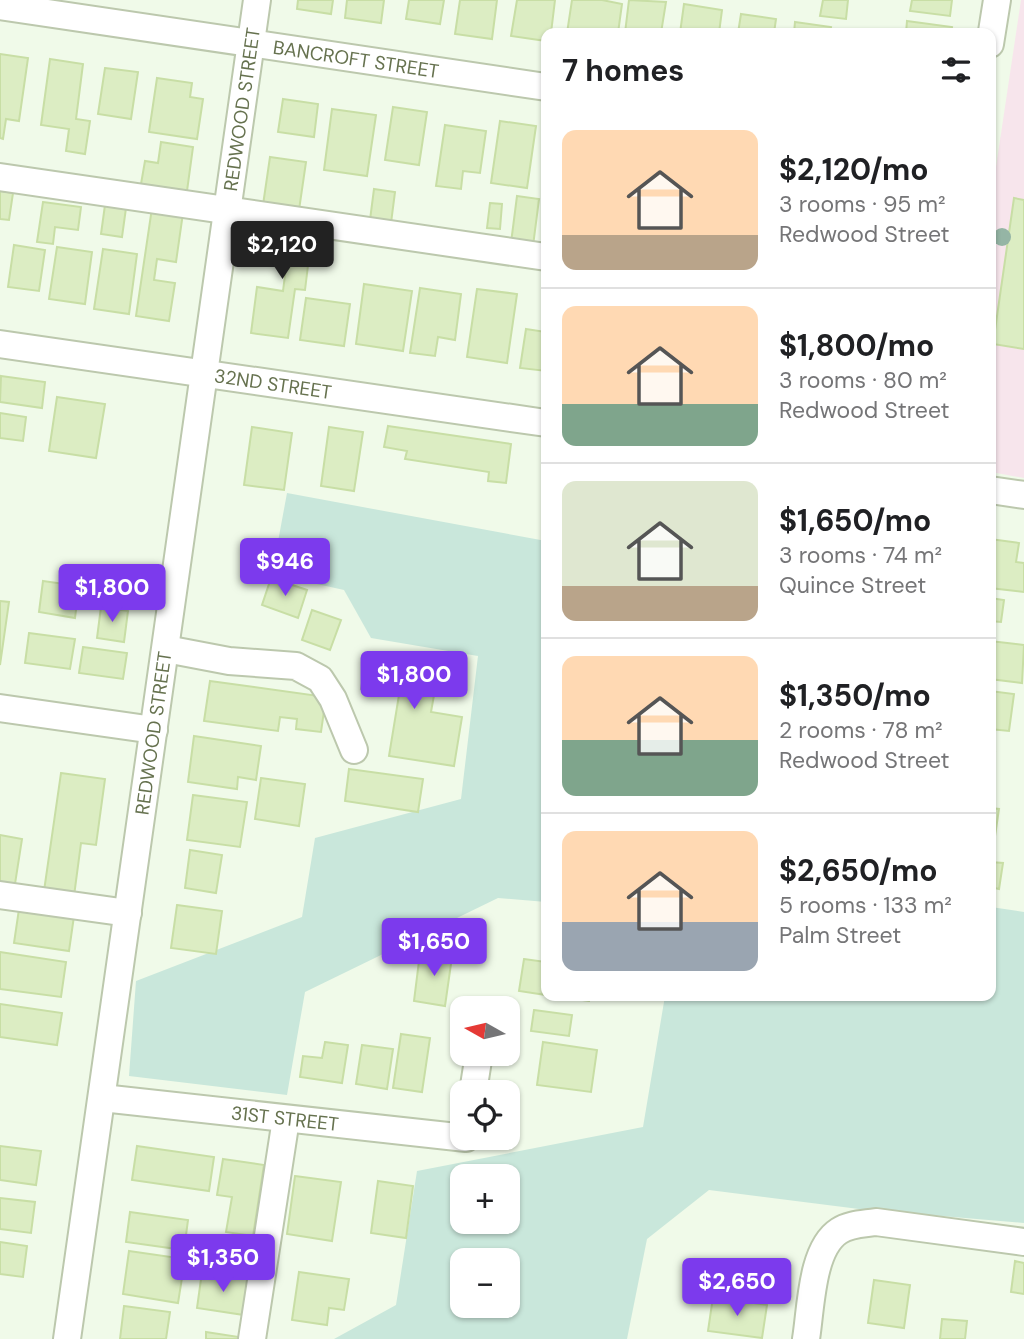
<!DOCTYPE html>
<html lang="en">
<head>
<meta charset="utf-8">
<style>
  :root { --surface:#fff; --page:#f2f2f2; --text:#202124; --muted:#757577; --line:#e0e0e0; --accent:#7c3aed }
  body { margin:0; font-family:"DM Sans",sans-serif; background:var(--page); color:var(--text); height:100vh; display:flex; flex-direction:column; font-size:26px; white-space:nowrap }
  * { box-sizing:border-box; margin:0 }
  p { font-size:23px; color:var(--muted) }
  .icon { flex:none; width:38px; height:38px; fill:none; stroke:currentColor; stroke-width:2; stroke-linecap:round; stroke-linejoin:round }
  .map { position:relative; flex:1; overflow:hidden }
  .drawer { position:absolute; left:541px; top:28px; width:455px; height:973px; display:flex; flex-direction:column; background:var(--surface); border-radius:14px; box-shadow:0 2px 5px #0004 }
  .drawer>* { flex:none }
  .needle { width:46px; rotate:278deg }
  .buttons { position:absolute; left:450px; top:996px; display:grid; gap:14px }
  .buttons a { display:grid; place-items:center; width:70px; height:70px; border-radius:14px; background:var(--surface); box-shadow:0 2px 5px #0004; font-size:35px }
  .price { position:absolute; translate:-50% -60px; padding:0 16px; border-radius:7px; background:var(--accent); color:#fff; font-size:23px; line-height:46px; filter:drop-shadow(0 2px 4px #0008) }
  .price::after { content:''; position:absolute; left:50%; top:42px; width:21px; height:16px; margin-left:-10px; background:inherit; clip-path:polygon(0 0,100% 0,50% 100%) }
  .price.active { background:#222; color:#fff }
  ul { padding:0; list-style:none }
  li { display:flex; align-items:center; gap:21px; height:175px; padding:0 21px }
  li+li { border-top:2px solid var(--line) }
  li span { display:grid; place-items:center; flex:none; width:196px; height:140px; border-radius:14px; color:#555 }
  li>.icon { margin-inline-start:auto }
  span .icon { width:84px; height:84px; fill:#fffc; stroke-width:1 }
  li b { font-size:30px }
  h2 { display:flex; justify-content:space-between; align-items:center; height:84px; padding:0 21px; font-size:30px }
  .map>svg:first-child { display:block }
  .education { fill:#f7e5ec }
  .green { fill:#c9e7db; fill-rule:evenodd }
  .building { fill:#dcedc3; stroke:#c8dea5; stroke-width:2 }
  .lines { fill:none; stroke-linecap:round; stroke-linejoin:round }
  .minor-casing { stroke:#bcc8ad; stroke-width:30 }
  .minor { stroke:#fff; stroke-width:26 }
  .tree { fill:#95b5a5 }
  .labels { text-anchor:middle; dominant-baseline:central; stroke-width:5; stroke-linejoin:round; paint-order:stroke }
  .street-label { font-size:19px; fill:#66724f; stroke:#f5fdef }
</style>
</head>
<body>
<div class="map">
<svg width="1024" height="1339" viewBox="0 0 1024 1339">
  <rect width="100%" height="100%" fill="#f0fae9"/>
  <path class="education" d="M1021,0H1024V478L991,472L990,207Z"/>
  <path class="green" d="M287,493L546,541V902L498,898L305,992L287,1095L129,1076L136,981L302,917L315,838L461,799L478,656L371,638L344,590L272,574Z
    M991,907L1024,912V1223L859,1209L709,1190L647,1239L627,1339H334L396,1305L417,1171L643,1127L665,996H990ZM462,1176H508V1222H462ZM462,1260H508V1306H462Z"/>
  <path class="building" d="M298,0H333L331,14L297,9Z
    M347,0H384L381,23L345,18Z
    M409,0H444L440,24L406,19Z
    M460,0H497L492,39L455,34Z
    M517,0H555L551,33H546V41L511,36Z
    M572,0H602L622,4L618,33H567Z
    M629,0L666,2L661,33H625Z
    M823,0H848L846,19L820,16Z
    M912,0H952L950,16L910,11Z
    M684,4L722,10L719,33H680Z
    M741,14L776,19L774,33H738Z
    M907,21L952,27L951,33H906Z
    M795,22L831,27L830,33H794Z
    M0,54L28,58L19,121L6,119L3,139L0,138Z
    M50,59L83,64L76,119L90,121L85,154L66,151L69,129L41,125Z
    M105,68L138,72L131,119L98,114Z
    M157,78L192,83L190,97L203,99L197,139L149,132Z
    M283,99L318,104L314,137L278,132Z
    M393,107L427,112L419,165L385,160Z
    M332,109L376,115L367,176L324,170Z
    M500,121L536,126L527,188L491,183Z
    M445,125L486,131L480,173L463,171L461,189L436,186Z
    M161,142L193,147L187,191L141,184L145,161L158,163Z
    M270,157L306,162L299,210L263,205Z
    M374,189L395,192L391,223L370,220Z
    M0,191L13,193L9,220L0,219Z
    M517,196L539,199L533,246L511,243Z
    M1014,198L1024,200V349L993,344Z
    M43,202L81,207L78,230L55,227L53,244L37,242Z
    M490,203L502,204L500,229L487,228Z
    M105,205L126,208L122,237L101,234Z
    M152,208L183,213L176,262L157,259L154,280L175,283L169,321L136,316Z
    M265,227L312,233L305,290L295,289L288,338L251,333L257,287L283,291L287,259L262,256Z
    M14,245L45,250L39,291L8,287Z
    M57,247L92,252L85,304L49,299Z
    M103,249L137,254L129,314L94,309Z
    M364,284L412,291L403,351L356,344Z
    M420,288L461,294L455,340L438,337L435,356L410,353Z
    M477,289L517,294L507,363L467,357Z
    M306,298L350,304L344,346L300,340Z
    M526,329L546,332V371L520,368Z
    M1,376L45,382L42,408L0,402Z
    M57,397L105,404L96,458L49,451Z
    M0,413L26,417L23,441L0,438Z
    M388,426L511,444L506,483L488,481L489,472L405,459L407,451L384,447Z
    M252,427L292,433L284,490L244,485Z
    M329,427L363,432L354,491L321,486Z
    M990,539L1019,543L1016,562L1024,563V592L990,588Z
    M271,578L307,590L298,618L262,605Z
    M43,581L79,586L75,618L39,612Z
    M990,598L1004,600L1001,622L990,621Z
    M0,601L9,602L0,665Z
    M101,607L128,611L124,642L97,638Z
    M312,610L341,620L330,650L302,640Z
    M29,633L75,639L70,669L25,663Z
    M990,641L1024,645L1022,683L990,679Z
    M83,647L127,653L123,679L79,673Z
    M367,655L439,667L431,712L462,717L454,766L389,756L399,695L361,689Z
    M210,681L326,697L321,732L296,729L297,719L280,717L278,731L204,721Z
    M990,691L1014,694L1009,731L990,729Z
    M194,736L261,746L256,780L238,777L237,789L188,782Z
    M990,751L995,752L990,784Z
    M349,769L423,779L418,812L345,801Z
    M61,773L105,779L96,845L81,843L74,896L44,891Z
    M261,778L305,784L299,826L255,819Z
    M193,795L247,802L240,847L187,840Z
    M990,808L999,809L993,850L990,849Z
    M0,835L22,839L15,884L0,882Z
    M190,850L222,855L216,893L185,888Z
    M990,862L1003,863L999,889L990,887Z
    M177,905L222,911L216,954L171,948Z
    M19,909L74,916L69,951L14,943Z
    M433,948L453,950L445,1006L414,1001L419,961L431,963Z
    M0,952L66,962L61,997L0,989Z
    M524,959L546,962V995L519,991Z
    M552,996H590L589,1001Z
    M0,1004L62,1013L57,1045L0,1037Z
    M534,1010L572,1015L569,1036L531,1031Z
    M401,1034L430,1038L422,1092L393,1088Z
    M325,1042L348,1045L342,1083L300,1077L303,1056L322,1058Z
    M543,1042L597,1050L591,1092L537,1085Z
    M362,1045L393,1049L387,1089L356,1084Z
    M0,1146L41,1151L36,1185L0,1180Z
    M137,1146L214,1157L209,1191L132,1180Z
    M223,1159L264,1165L253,1236L226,1232L232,1197L217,1195Z
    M295,1176L341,1182L332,1241L287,1234Z
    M378,1181L413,1186L406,1238L371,1233Z
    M0,1198L35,1202L31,1233L0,1229Z
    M130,1212L188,1220L184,1250L126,1242Z
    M0,1242L27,1246L23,1277L0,1274Z
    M129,1251L185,1259L178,1303L123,1294Z
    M1015,1261L1024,1263V1294L1011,1292Z
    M202,1272L249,1279L244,1315L197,1308Z
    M299,1272L349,1279L344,1310L329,1308L327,1325L292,1320Z
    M874,1280L910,1285L904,1328L868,1323Z
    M713,1297L767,1305L762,1338L708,1331Z
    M124,1306L170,1312L166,1339H120Z
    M942,1319L967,1321L965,1339H940Z
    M206,1332L239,1337V1339H206Z"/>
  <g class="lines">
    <defs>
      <g id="minor">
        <path id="s1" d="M0,6L546,87"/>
        <path d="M990,44L997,0"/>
        <path d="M0,177L546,257"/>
        <path id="s2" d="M0,344L546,423"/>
        <path d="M990,490L1024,495"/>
        <path d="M166,649L229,661L296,666L320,679L333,699L354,750"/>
        <path d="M0,708L154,730"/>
        <path d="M0,895L128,913"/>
        <path d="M473,1092L479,1054"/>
        <path id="s3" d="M102,1098L466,1138"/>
        <path id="s4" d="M67,1339L257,0"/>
        <path d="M252,1339L286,1119"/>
        <path d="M806,1339C811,1309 811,1249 839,1231C849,1224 864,1224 876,1222L1024,1242"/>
      </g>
    </defs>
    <use href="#minor" class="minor-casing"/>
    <use href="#minor" class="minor"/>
  </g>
  <circle class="tree" cx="1002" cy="237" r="9"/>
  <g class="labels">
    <g class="street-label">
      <text stroke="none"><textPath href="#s1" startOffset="360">BANCROFT STREET</textPath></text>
      <text stroke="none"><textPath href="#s4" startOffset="1242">REDWOOD STREET</textPath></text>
      <text stroke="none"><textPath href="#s2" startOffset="276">32ND STREET</textPath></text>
      <text stroke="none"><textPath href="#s4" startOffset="612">REDWOOD STREET</textPath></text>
      <text stroke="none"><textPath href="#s3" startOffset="184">31ST STREET</textPath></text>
    </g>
  </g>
</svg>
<div class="buttons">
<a><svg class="needle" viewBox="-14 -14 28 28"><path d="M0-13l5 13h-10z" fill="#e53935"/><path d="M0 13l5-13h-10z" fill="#757577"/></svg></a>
<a><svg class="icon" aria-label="locate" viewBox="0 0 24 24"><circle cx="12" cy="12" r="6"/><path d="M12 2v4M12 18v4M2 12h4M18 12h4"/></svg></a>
<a>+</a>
<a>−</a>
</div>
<b class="price active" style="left:282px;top:281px">$2,120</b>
<b class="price" style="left:285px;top:598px">$946</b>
<b class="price" style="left:112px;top:624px">$1,800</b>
<b class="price" style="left:414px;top:711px">$1,800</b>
<b class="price" style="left:434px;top:978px">$1,650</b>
<b class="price" style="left:223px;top:1294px">$1,350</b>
<b class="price" style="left:737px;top:1318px">$2,650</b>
<section class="drawer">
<h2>7 homes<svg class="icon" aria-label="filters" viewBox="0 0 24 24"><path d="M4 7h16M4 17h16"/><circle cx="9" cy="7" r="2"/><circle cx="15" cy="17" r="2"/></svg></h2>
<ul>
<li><span style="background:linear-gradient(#ffd9b3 75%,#b9a48a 0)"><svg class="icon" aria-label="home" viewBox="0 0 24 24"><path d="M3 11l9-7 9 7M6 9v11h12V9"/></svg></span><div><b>$2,120/mo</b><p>3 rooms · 95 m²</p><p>Redwood Street</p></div></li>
<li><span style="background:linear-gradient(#ffd9b3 70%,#7fa58c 0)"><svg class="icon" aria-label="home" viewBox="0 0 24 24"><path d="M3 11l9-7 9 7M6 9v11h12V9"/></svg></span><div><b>$1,800/mo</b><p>3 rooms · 80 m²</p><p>Redwood Street</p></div></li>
<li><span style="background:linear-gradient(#dfe7d0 75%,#b9a48a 0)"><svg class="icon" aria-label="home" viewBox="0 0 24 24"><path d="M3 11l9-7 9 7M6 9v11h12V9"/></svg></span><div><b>$1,650/mo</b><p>3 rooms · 74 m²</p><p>Quince Street</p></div></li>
<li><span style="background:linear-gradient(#ffd9b3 60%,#7fa58c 0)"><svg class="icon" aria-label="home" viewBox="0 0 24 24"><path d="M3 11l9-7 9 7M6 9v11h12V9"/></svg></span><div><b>$1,350/mo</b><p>2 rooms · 78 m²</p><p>Redwood Street</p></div></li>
<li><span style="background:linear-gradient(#ffd9b3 65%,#9aa5b1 0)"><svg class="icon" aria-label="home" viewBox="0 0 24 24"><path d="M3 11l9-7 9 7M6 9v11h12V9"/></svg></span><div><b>$2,650/mo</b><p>5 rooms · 133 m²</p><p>Palm Street</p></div></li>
</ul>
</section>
</div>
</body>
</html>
